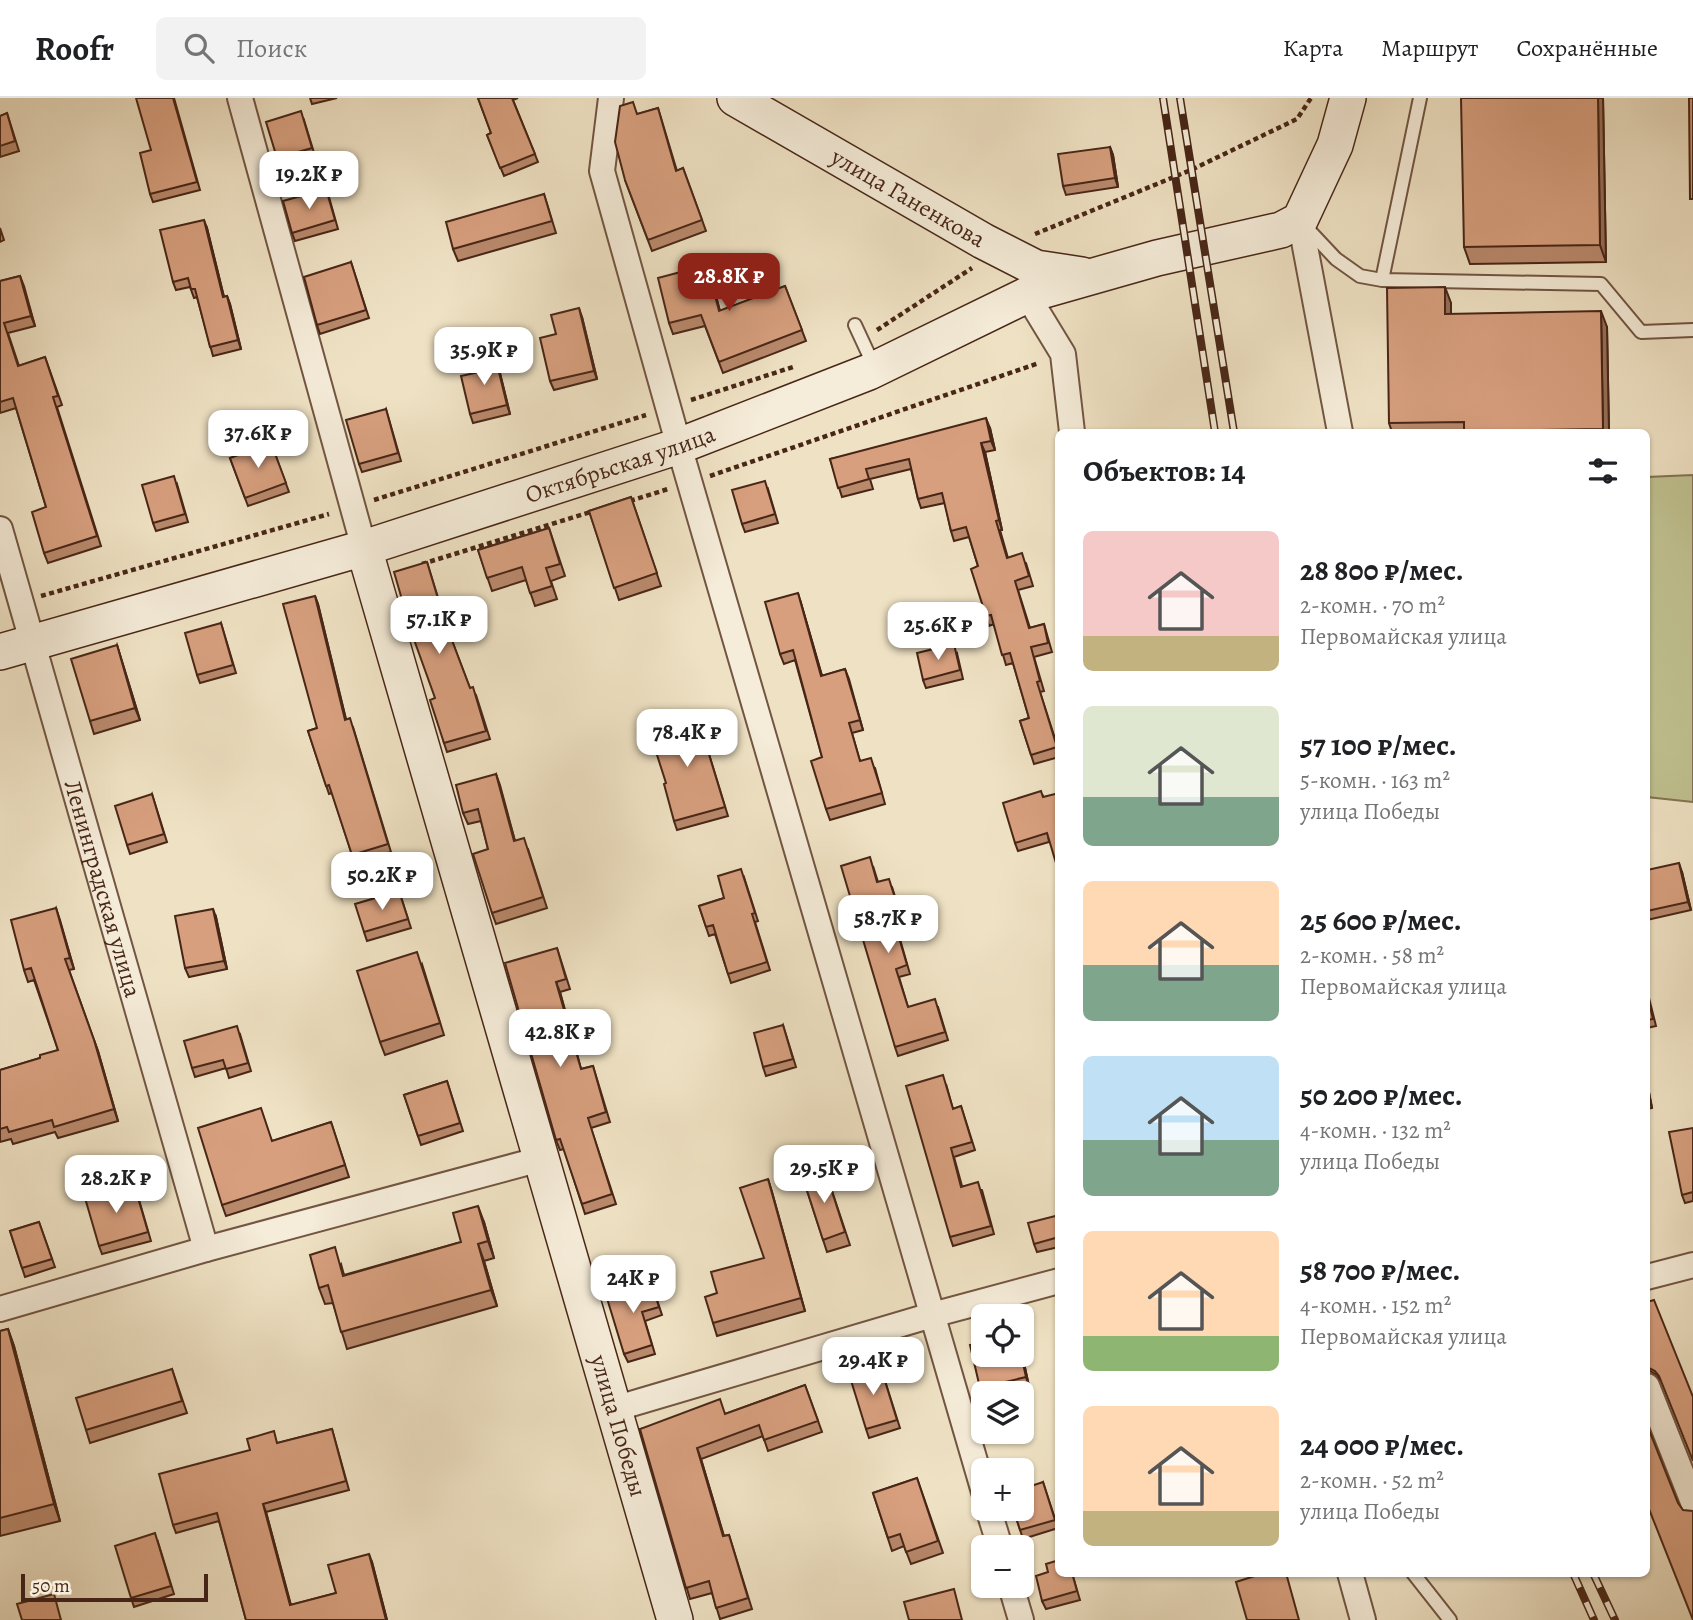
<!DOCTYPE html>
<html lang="ru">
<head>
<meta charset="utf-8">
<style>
  :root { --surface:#fff; --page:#f2f2f2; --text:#202124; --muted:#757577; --line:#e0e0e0; --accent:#8f2418 }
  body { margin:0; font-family:Alegreya,serif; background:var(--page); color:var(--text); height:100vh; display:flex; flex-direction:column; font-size:26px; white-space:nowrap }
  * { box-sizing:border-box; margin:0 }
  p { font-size:23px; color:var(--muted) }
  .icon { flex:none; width:38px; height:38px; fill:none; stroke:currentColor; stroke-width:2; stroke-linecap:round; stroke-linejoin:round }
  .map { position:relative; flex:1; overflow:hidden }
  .drawer { position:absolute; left:1055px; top:331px; width:595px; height:1148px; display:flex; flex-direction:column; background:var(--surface); border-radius:10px; box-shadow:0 2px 5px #0004 }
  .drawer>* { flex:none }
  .controls { position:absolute; left:971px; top:1206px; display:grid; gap:14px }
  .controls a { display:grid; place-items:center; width:63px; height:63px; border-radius:10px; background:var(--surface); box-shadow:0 2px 5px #0004; font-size:35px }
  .scale { position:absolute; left:21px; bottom:18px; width:187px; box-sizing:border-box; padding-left:7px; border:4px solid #482617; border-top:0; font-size:19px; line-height:24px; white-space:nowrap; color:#482617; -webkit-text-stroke:5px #f5ecd9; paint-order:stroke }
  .price { position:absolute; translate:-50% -60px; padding:0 16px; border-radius:14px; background:#fff; color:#222; font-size:23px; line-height:46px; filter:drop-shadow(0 2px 4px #0008) }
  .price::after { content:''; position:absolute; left:50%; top:42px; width:21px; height:16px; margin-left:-10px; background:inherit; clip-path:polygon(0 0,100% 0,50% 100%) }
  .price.on { background:var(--accent); color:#fff }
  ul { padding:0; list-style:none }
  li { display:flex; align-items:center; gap:21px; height:175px; padding:0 28px }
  li span { display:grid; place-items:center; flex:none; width:196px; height:140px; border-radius:10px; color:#555 }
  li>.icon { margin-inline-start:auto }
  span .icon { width:84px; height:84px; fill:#fffc; stroke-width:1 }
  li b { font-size:30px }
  h2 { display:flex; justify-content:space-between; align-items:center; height:84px; padding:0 28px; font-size:30px }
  header { display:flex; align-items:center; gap:42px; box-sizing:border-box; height:98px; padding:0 35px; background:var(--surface); border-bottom:2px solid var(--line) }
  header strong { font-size:33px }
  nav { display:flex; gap:38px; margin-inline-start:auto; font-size:24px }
  .search { width:490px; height:63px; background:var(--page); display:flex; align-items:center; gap:18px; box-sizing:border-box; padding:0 24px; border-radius:10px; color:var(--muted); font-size:26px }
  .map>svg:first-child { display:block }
  .green { fill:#c0c190; stroke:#847454; stroke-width:2 }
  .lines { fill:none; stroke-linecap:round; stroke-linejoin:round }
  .lane-casing { stroke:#725542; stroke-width:16 }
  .street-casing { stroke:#725542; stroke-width:28 }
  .secondary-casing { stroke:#482617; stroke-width:38 }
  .path { stroke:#482617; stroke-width:4.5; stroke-dasharray:5 3.5; stroke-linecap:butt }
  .lane { stroke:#f5ecd9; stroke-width:12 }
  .street { stroke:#f5ecd9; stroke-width:24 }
  .secondary { stroke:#f5ecd9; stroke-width:35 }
  .rail-casing { stroke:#482617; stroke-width:8 }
  .rail { stroke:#f5ecd9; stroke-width:5; stroke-dasharray:16; stroke-linecap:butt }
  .wall { fill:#b9896c; stroke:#482617; stroke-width:2 }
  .shaded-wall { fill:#966f58; stroke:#482617; stroke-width:2 }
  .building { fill:#d79f7e; stroke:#482617; stroke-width:2 }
  .labels { text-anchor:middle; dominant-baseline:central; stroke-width:7; stroke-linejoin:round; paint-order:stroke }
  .street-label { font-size:24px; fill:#482617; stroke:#f5ecd9 }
</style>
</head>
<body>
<header>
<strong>Roofr</strong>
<div class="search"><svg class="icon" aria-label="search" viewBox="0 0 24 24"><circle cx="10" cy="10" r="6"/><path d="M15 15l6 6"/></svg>Поиск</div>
<nav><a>Карта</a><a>Маршрут</a><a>Сохранённые</a></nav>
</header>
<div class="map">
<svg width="1693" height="1522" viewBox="0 0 1693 1522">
  <rect width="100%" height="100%" fill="#efe2c4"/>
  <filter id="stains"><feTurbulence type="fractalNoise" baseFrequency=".00286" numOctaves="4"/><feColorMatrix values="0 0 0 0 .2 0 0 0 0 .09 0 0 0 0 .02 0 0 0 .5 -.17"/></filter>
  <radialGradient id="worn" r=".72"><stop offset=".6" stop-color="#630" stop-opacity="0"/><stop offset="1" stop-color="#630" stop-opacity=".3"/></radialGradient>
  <path class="green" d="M1693,377V704L1647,699V379Z"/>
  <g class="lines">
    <defs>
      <path id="lane" d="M1305,128L1336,161L1360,178L1382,182L1601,186L1641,234L1693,232
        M1382,182L1420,0
        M855,227L874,268
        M1413,1475L1450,1522"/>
      <g id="street">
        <path d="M240,0L364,450"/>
        <path d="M611,0L602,73L679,348L984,1394"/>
        <path d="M1300,122L1340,334"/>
        <path d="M1027,197L1063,256L1072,334"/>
        <path id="s1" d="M0,431L206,1151"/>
        <path d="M1647,1179L1693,1167"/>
        <path d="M0,1211L206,1151L541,1061"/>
        <path d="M1647,1288L1693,1404"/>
        <path d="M614,1311L932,1217L1059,1183"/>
        <path d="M988,1410L1000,1449"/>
        <path d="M1350,1475L1363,1522"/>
        <path d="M1011,1488L1021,1522"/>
      </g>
      <g id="secondary">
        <path id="s2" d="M735,0L983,143L1036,170L1082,177"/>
        <path id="s3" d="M364,450L675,1522"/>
        <path id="s4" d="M0,554L364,450L679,348L869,274L1027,197L1157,160L1281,132L1300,122L1335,47L1348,0"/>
      </g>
    </defs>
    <use href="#lane" class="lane-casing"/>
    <use href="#street" class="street-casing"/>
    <use href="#secondary" class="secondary-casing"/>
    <path class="path" d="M1035,136L1191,72L1297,21L1311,0
      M877,232L972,170
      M691,302L793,269
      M710,378L1039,265
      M374,402L646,317
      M630,403L668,391
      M422,466L594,413
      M41,498L329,416"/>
    <use href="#lane" class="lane"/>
    <use href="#street" class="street"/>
    <use href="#secondary" class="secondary"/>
    <defs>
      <path id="rail" d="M1163,0L1215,334
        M1180,0L1234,334
        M1573,1475L1594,1522
        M1593,1475L1615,1522"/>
    </defs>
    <use href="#rail" class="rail-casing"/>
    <use href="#rail" class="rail"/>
  </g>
  <path class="wall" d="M174,0L200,92L153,104L150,96L151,52Z
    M310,0H337L312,6Z
    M478,0H518L513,2L538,64L504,78L487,37L491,35Z
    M1603,0L1606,164L1470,166L1464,149Z
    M658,10L677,73L683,70L706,133L652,153L625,82L638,16Z
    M7,15L19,53L0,59V18Z
    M304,22L315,58L280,68L277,60Z
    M1110,49L1113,57L1118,89L1066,97L1063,88Z
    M544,96L556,135L458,163L453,151Z
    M329,99L338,131L295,143L292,135Z
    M0,130L4,142L0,144Z
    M207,130L224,199L227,198L230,206L241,251L213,258L197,199L194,200L190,189L176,192L173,184Z
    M351,164L369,220L320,236L317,227Z
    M707,167L720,213L785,188L806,243L723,275L705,228L673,236L669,225Z
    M20,178L35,228L8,235L19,268L45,259L62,307L57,309L101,448L48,465L44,455L46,409L16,310L0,315V183Z
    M1451,205V216L1607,229L1609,334H1392L1389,325Z
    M582,219L597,281L554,292L550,283L556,236Z
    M498,267L510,316L473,325L470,316L479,274Z
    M386,311L401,363L362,374L359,366Z
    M990,330L995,352L985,354L1002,432H1000L1008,460L1026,465L1033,488L1018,492L1030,530L1044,526L1052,554L1034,559L1044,593L1040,594L1059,653V659L1034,666L1020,623L1029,620L1013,565L1006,567L994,526L989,528L986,518L978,468L969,439L954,443L951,433L945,405L921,410L918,401L911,371L870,381L873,391L842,399L830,361Z
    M271,345L289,394L248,408L230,360Z
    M177,386L188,424L156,433L153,425Z
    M768,391L778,425L745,434L742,426Z
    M631,399L661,488L619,502L589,413Z
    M549,430L565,478L551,483L557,501L535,508L526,482L492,493L478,452Z
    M427,464L448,532L470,590L476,597L490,641L447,654L444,645L435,600Z
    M315,498L318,506L346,621L353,629L391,754L355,766L332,695L329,696L308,633L317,630Z
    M801,505L822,578L845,571L863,632L852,635L860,663L875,670L885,706L830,722L826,711L822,659L795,562L784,566L780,556Z
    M221,525L236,575L200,585L197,577Z
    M117,547L140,622L94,636L90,623Z
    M957,555L963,581L926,590L923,582Z
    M697,617L728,718L677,732L674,723Z
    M496,676L515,743L528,751L547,810L496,826L492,815L488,751L481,723L468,726L463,715Z
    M152,696L167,744L130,756L127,747Z
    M1043,699L1049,744L1018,753L1015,745Z
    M873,768L878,784L892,789L898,808L891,810L910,876L899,879L908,909H938L948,942L898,958L895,949Z
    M1647,772L1682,774L1691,812L1647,822Z
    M744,779L758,823L755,824L770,872L731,885L715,836L709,838L699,808L724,800Z
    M402,802L411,830L367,843L364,834Z
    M56,810L74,871L69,872L98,953L118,1023L58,1040L55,1034L13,1046L11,1041L0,1044V972L40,960L58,952L34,882L28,884L24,872Z
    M216,819L227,871L189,879L185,870Z
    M557,850L570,891L560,894L581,971L593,968L610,1024L591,1030L616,1106L585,1116L564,1051L560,1052L556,1042Z
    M422,866L444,937L385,957L380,944Z
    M1647,892L1656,928L1647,930Z
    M783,927L796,969L766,978L763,969Z
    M240,936L251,973L229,980L226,970L195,979L192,970Z
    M447,983L463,1033L421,1047L404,997Z
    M1647,984L1652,1010L1647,1011Z
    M946,986L953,1011L961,1008L975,1052L954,1059L962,1088L982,1092L994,1136L953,1148L950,1139Z
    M331,1024L349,1079L226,1118L222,1107L272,1043Z
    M1693,1030V1103L1685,1105L1682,1097Z
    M825,1072L850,1147L827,1154L803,1080Z
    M768,1081L772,1094L805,1213L717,1238L713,1225L717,1195L764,1160Z
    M137,1095L151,1143L102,1156L99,1148Z
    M1059,1117V1149L1037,1154L1034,1146Z
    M39,1124L55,1169L25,1179L10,1133Z
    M484,1124L494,1160L484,1163L497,1208L347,1251L333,1205L325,1206L319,1190L341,1166L344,1177L461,1144Z
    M651,1184L662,1217L645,1223L655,1256L628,1264L624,1256Z
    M1647,1204L1661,1283L1657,1277L1650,1273L1647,1274Z
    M8,1231L14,1248L60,1423L0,1438V1233Z
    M984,1256H1022L1029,1288L998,1295H984V1298L980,1290Z
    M880,1267L900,1330L869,1340L866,1331Z
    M172,1271L187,1315L90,1345L86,1332Z
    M805,1287L822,1334L768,1353L763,1338L701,1361L724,1438L729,1437L752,1511L720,1521L712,1495L690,1501L640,1331L725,1316Z
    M332,1331L349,1392L266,1414L291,1507L336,1495L372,1464L387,1522H246L219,1423L176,1435L173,1427L278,1345Z
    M917,1380L943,1455L911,1466L904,1448L892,1453L873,1395Z
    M1043,1384L1058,1430L1023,1441L1013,1410Z
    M158,1444L174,1496L134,1509L131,1500Z
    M1048,1474L1072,1475L1080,1502L1046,1511L1042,1503Z"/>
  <path class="shaded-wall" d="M1598,0H1603L1606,164L1600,147Z
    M1110,49L1113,57L1118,89L1115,80Z
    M204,122L207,130L226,207L223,199Z
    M707,167L711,178L723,225L719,213Z
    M20,178L24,188L35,228L31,218Z
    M1445,189L1451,205V232L1445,216Z
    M227,198L230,206L241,251L238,242Z
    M579,210L582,219L597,281L594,273Z
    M1601,213L1607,229L1609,334H1605L1603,331Z
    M495,258L498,267L510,316L507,307Z
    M986,320L990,330L995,352L991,343Z
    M981,345L985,354L1002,432L999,422Z
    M798,495L801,505L825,588L821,578Z
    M315,498L318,506L348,630L345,622Z
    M117,547L121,560L140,622L135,610Z
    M845,571L849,581L863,632L860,622Z
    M496,676L500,687L518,754L514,743Z
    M1679,765L1682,774L1691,812L1688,804Z
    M56,810L60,822L74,871L70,860Z
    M213,811L216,819L227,871L224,863Z
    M556,884L560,894L584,982L581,971Z
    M94,942L98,953L118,1023L114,1011Z
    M1647,984L1652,1010L1649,1001Z
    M768,1081L772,1094L805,1213L801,1200Z
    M478,1108L484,1124L494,1160L488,1143Z
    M478,1146L484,1163L497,1208L491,1192Z
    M8,1231L14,1248L60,1423L54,1406Z
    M1021,1256H1022L1029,1288L1026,1279Z
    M697,1350L701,1361L727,1449L723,1438Z
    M263,1406L266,1414L293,1516L290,1507Z
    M369,1456L372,1464L387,1522H386Z"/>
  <path class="building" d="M136,0H173L197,84L150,96L140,55L151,52Z
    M478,0H512L535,56L500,70L487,37L491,35Z
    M1461,0H1598L1600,147L1464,149Z
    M1689,0H1693V101H1690Z
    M633,4L637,16L658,10L676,73L683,70L702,122L648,142L625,82L615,44L620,8Z
    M301,13L312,50L277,60L266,24Z
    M7,15L15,43L0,48V18Z
    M1110,49L1115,80L1063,88L1058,56Z
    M326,91L335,122L292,135L283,103Z
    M544,96L552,123L453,151L446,124Z
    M204,122L223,199L227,198L238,242L210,249L195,191H191L188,180L173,184L160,132Z
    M351,164L366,212L317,227L304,179Z
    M707,167L719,213L785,188L802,232L719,264L701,217L669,225L658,180Z
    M20,178L31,218L4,225L18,268L45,259L58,298L53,299L97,438L44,455L32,414L46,409L13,300L0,304V183Z
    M1445,189V216L1601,213L1603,331L1464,333V324L1389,325L1387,190Z
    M579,210L594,273L550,283L540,240L556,236L551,217Z
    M495,258L507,307L470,316L461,278L479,274L476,263Z
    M386,311L398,355L359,366L346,322Z
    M986,320L991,343L981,345L999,422L996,423L1007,460L1022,455L1029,478L1015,483L1029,530L1044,526L1048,545L1031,549L1040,583L1037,584L1057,649L1031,657L1020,623L1029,620L1010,555L1002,557L991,517L986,518L971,471L978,468L966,429L951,433L942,395L918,401L909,361L866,371L869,381L838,390L830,361Z
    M271,345L286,385L245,400L230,360Z
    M174,378L185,416L153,425L142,387Z
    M765,383L775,416L742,426L732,392Z
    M631,399L657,475L614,490L589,413Z
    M549,430L560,466L546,470L552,488L530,495L522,469L487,480L478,452Z
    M427,464L445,524L470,590L473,589L486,633L444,645L430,602L435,600L412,536L394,474Z
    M798,495L821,578L845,571L860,622L849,625L860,663L871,660L882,695L826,711L811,663L822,659L793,552L780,556L765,504Z
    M315,498L345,622L350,620L388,746L352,757L329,687L326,688L308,633L317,630L283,506Z
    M221,525L233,567L197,577L185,535Z
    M954,546L960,572L923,582L917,555Z
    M117,547L135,610L90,623L71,561Z
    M697,617L725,709L674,723L664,686L666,685L649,632Z
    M496,676L514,743L524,740L543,799L492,815L473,756L488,751L478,711L463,715L456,687Z
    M1041,693L1043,699L1059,695V775L1047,735L1015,745L1003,705Z
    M152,696L164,736L127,747L115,708Z
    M870,759L877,784L889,781L895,800L888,802L907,867L896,871L908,909L935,901L945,934L895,949L841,768Z
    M1679,765L1688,804L1647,813V772Z
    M741,771L755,815L752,816L767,864L728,876L713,827L706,829L699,808L724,800L718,778Z
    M399,793L408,821L364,834L355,806Z
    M56,810L70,860L65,861L94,942L114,1011L54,1029L52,1022L9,1034L7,1029L0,1031V972L40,960V957L58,952L31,870L24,872L11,822Z
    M213,811L224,863L185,870L175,818Z
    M557,850L566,881L556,884L581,971L593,968L606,1014L588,1020L612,1096L582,1106L560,1041L556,1042L505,865Z
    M417,854L440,925L380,944L357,873Z
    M1647,896L1653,921L1647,922Z
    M783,927L793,961L763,969L754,935Z
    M237,928L248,965L226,971L223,962L192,970L184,943Z
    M943,977L953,1011L961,1008L972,1044L951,1050L961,1089L978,1084L991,1128L950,1139L906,988Z
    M447,983L460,1025L418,1038L404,997Z
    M261,1010L272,1043L331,1024L345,1067L222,1107L198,1030Z
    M1693,1030V1094L1682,1097L1669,1034Z
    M825,1072L845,1134L823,1142L803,1080Z
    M768,1081L801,1200L713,1225L705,1199L717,1195L711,1174L764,1160L740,1090Z
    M134,1086L148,1134L99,1148L85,1100Z
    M478,1108L488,1143L478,1146L491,1192L341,1234L328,1187L319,1190L310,1157L335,1149L343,1178L461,1144L453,1115Z
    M1059,1117V1139L1034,1146L1028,1125Z
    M39,1124L52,1161L22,1170L10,1133Z
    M651,1184L659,1209L642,1214L652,1247L624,1256L606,1197Z
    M1654,1202L1693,1299V1363L1659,1278L1655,1273L1647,1269V1204Z
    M8,1231L54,1406L0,1420V1233Z
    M984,1244V1256H1021L1026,1279L980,1290L970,1247Z
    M880,1267L897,1322L866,1331L849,1276Z
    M172,1271L182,1303L86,1332L76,1300Z
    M805,1287L818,1323L764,1342L759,1327L697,1350L723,1438L729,1437L748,1500L716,1510L709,1483L686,1490L640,1331L720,1301L725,1316Z
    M1647,1327L1678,1405L1683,1412L1693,1413V1522L1647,1406Z
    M332,1331L346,1383L263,1406L290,1507L336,1495L328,1467L369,1456L386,1522H246L217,1415L173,1427L159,1376L250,1352L247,1341L274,1333L277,1345Z
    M917,1380L938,1443L906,1454L900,1436L888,1440L873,1395Z
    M1043,1384L1055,1422L1020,1432L1013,1410H1022V1391Z
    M155,1435L171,1488L131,1500L115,1448Z
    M1059,1462V1475H1072L1077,1493L1042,1503L1036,1478L1048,1474L1046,1466Z
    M1264,1475H1286L1299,1522H1247L1236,1484Z
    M954,1491L962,1522H909L904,1504Z
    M54,1496L61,1522H22L17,1506Z"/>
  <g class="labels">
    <g class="street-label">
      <text stroke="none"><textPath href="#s2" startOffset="200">улица Ганенкова</textPath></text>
      <text stroke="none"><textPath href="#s4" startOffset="648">Октябрьская улица</textPath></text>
      <text stroke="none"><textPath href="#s1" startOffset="374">Ленинградская улица</textPath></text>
      <text stroke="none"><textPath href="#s3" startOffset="914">улица Победы</textPath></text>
    </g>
  </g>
  <rect width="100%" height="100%" filter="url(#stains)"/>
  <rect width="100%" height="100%" fill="url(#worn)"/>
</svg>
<div class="controls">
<a><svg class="icon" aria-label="locate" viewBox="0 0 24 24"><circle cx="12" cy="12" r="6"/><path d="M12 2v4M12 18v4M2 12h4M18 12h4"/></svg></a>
<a><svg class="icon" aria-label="layers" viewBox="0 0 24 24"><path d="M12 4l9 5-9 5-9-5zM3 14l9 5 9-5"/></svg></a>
<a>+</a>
<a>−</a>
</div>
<div class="scale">50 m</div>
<b class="price" style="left:309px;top:113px">19.2K ₽</b>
<b class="price on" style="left:729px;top:215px">28.8K ₽</b>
<b class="price" style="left:484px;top:289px">35.9K ₽</b>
<b class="price" style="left:258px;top:372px">37.6K ₽</b>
<b class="price" style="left:439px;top:558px">57.1K ₽</b>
<b class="price" style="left:938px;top:564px">25.6K ₽</b>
<b class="price" style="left:687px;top:671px">78.4K ₽</b>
<b class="price" style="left:382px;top:814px">50.2K ₽</b>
<b class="price" style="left:888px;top:857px">58.7K ₽</b>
<b class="price" style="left:560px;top:971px">42.8K ₽</b>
<b class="price" style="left:824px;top:1107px">29.5K ₽</b>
<b class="price" style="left:116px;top:1117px">28.2K ₽</b>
<b class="price" style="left:633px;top:1217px">24K ₽</b>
<b class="price" style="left:873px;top:1299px">29.4K ₽</b>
<section class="drawer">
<h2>Объектов: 14<svg class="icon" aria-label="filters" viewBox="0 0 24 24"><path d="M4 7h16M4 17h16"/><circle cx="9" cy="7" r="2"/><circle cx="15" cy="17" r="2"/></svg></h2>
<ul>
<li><span style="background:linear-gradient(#f6c9c9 75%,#c2b280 0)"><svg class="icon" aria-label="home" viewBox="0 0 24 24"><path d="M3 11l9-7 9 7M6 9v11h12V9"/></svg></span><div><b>28 800 ₽/мес.</b><p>2-комн. · 70 m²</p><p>Первомайская улица</p></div></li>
<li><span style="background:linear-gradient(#dfe7d0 65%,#7fa58c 0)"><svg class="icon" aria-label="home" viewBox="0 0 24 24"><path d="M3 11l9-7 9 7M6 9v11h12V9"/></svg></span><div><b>57 100 ₽/мес.</b><p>5-комн. · 163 m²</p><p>улица Победы</p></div></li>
<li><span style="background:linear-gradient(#ffd9b3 60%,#7fa58c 0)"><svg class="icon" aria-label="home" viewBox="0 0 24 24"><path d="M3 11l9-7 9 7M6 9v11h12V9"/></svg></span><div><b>25 600 ₽/мес.</b><p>2-комн. · 58 m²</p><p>Первомайская улица</p></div></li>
<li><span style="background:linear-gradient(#bfe0f5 60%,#7fa58c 0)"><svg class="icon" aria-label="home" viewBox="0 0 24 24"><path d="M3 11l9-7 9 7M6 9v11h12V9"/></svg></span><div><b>50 200 ₽/мес.</b><p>4-комн. · 132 m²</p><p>улица Победы</p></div></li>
<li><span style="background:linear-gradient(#ffd9b3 75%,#8fb573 0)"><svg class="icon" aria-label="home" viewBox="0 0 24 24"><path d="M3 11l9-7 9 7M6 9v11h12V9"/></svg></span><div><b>58 700 ₽/мес.</b><p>4-комн. · 152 m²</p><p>Первомайская улица</p></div></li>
<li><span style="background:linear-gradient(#ffd9b3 75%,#c2b280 0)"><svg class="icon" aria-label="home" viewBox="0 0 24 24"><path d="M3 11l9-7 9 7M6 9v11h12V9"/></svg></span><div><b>24 000 ₽/мес.</b><p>2-комн. · 52 m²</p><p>улица Победы</p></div></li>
</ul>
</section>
</div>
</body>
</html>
